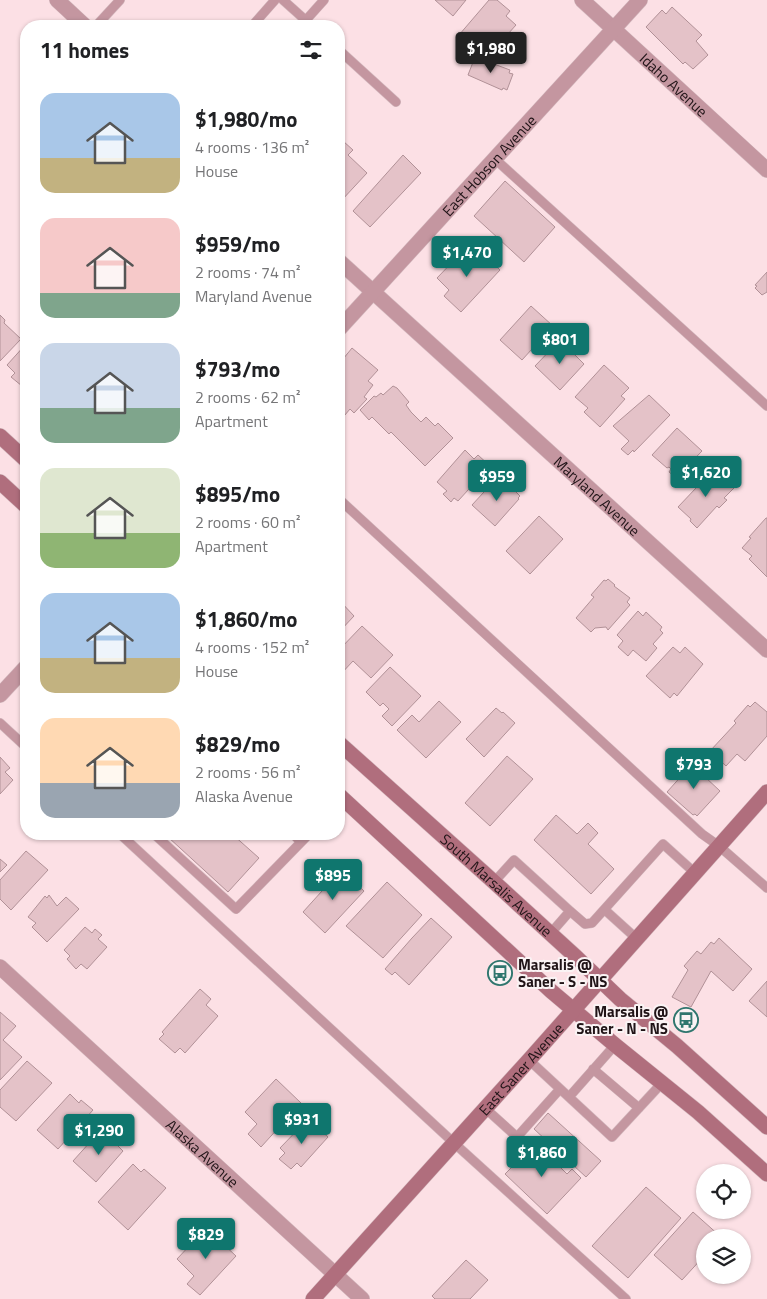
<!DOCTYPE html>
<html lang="en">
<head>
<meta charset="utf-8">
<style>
  :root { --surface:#fff; --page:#f2f2f2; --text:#202124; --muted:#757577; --accent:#0f766e }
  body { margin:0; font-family:"Titillium Web",sans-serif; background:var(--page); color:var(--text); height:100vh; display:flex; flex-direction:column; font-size:19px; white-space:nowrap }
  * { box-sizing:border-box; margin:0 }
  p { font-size:16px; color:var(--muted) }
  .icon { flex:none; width:28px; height:28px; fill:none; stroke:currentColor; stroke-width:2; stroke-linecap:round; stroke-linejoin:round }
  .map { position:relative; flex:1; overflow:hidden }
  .side { position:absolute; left:20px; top:20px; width:325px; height:820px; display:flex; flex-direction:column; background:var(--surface); border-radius:20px; box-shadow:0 1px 4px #0004 }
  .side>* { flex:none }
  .buttons { position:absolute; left:696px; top:1164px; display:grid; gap:10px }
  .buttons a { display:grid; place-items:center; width:55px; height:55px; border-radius:50%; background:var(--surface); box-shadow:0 1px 4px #0004; font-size:25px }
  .price { position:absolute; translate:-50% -42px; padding:0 11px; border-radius:5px; background:var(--accent); color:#fff; font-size:16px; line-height:32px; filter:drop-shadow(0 1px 2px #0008) }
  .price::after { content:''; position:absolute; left:50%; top:30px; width:15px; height:11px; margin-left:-8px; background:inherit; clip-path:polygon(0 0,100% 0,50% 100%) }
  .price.selected { background:#222; color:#fff }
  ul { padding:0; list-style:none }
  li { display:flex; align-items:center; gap:15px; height:125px; padding:0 20px }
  li span { display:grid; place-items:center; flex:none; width:140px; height:100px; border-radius:15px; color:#555 }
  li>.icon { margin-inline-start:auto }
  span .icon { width:60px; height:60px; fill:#fffc; stroke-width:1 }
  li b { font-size:21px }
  h2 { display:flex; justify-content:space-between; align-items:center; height:60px; padding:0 20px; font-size:21px }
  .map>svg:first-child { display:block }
  .building { fill:#e4c2c8; stroke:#b19197 }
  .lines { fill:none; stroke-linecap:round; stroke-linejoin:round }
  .lane-casing { stroke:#d4bbc0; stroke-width:10 }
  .street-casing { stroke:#d4bbc0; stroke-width:16 }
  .secondary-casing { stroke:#d4bbc0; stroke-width:16 }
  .lane { stroke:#c496a0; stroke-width:9 }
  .street { stroke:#c496a0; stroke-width:15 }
  .secondary { stroke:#b06e7d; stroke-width:15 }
  .labels { text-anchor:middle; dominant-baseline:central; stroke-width:4; stroke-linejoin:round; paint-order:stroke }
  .street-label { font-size:15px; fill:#201417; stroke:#faf3f4 }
  .poi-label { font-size:15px; font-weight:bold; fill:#201417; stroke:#faf3f4; text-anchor:start }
</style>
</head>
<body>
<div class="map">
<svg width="767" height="1299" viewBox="0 0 767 1299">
  <rect width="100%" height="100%" fill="#fce0e5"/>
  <path class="building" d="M435,0H466L453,16Z
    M489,0H497L510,11L506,16L516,25L490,54L471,38L468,42L459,35Z
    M672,7L702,35L696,41L708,55L693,69L685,62L683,64L646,27L662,10L666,14Z
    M475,57L510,70L509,73L513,74L507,90L503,88L502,90L468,75Z
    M343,141L353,150L348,155L367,173L341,201L339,199V145Z
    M403,155L421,173L370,227L353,211Z
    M505,181L555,227L524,262L474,216Z
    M477,248L500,270L461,312L444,296L449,290L437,278L461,253L467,259Z
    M767,272V292L762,295L755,288L757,286L755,285Z
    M531,306L553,326L522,360L500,340Z
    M0,315L5,320L4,323L21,339L0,361Z
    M559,341L575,355L584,364L560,390L535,366Z
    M26,344V383L25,382L22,386L11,377L15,373L7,365Z
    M352,348L378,370L368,381L373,385L364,397L367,399L354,413L350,409L339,422V364Z
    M604,365L629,388L621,396L625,399L600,427L584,412L588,408L575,397Z
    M393,386L397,388L409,402L406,405L411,412L421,422L426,417L435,426L438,423L453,438L425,466L391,432L389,434L372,417L369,420L360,410L374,396L376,397L381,393L383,395Z
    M649,395L670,415L634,452L633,450L628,455L621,449L629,441L613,426Z
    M677,428L702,451L676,478L669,472L671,469L669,467L667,468L652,455Z
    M465,450L474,459L478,455L490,466L458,501L454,498L451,502L443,494L447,491L437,482Z
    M714,469L734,488L724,498L727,500L719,508L717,506L697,528L690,521L691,519L678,507Z
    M495,480L500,485L504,480L520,496L518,498L519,499L495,526L472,505Z
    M539,516L563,539L530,574L506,551Z
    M766,518H767V577L749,559L752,556L742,548L751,538L749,537Z
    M608,579L615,585L614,586L630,598L627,602L630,605L608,630L606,627L595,628L591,632L576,618L594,597L591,595L604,580L606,581Z
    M339,600L354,616L339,632Z
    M638,611L643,616L646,612L662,627L660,630L663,633L653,644L657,648L646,661L633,650L628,656L618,647L623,641L617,635Z
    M362,626L393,655L371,678L353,661L339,676V650Z
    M673,647L680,653L685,647L703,664L677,696L674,693L670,698L646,676Z
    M390,667L421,696L392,726L382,716L389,709L383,703L380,706L366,692Z
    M439,701L461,722L426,758L397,730L412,715L419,722Z
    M755,702L767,712V736L745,761L737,754L726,766L710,751L736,723L734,721L748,705L750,707Z
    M496,708L502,713L503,712L515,723L484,757L466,739Z
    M507,756L533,779L490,826L465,803Z
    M0,757L10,768L5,772L13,780L0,794Z
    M693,763L706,774L704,776L720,791L697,816L695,814L693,815L667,792Z
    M556,815L577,834L588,823L598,833L588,844L614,869L591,894L534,840Z
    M168,834H232L259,858L228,892L168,837L170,836Z
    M26,851L48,870L11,910L0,899V880Z
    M0,859L7,865L0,872Z
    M341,870L364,891L325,933L303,912Z
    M387,882L422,915L383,958L346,926Z
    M49,895L57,906L66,897L79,909L47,942L32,927L36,923L28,917L45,896L47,898Z
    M431,918L452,937L409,985L395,972L392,975L385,969L412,938Z
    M85,927L92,933L95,929L102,935L98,939L107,947L87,969L81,964L76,969L67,959L70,956L64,950Z
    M719,938L752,969L733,991L711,971L691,1007L672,997L688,970L684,966L697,951L701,954L711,942L714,944Z
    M767,981V1017L749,1001Z
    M200,989L211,999L206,1005L218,1016L185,1053L180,1048L175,1053L159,1039L164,1034L162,1032Z
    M0,1012L16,1026L3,1040L22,1057L0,1080Z
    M27,1061L52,1083L16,1121L0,1107V1090Z
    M276,1079L301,1103L261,1147L248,1134L257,1124L245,1112Z
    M70,1094L79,1103L81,1100L93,1110L58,1149L37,1130Z
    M548,1113L601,1161L586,1177L534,1129Z
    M308,1119L328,1137L301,1167L297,1163L291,1169L279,1159L285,1153L280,1148Z
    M100,1131L106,1138L110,1133L118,1141L115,1143L123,1151L96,1182L73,1161Z
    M539,1140L545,1146L542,1149L567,1174L572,1169L581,1178L547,1214L505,1174Z
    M133,1164L141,1172L144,1169L166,1188L128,1230L98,1202Z
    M646,1187L681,1218L628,1278L592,1246Z
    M693,1212L721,1237L705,1238V1255L682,1280L654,1255Z
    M206,1228L236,1256L200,1295L187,1284L194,1276L177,1259Z
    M466,1260L488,1280L470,1299H435L432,1296Z"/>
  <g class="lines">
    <defs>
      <path id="lane" d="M283,0L312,26
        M306,20L324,0
        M96,26L120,0
        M252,26L275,0
        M339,50L396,102
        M495,159L767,406
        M339,499L702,834L719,846L767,888
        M0,723L26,747
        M120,834L454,1143L626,1299
        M154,834L236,909L309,834
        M293,834L301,842
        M494,882L514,860L570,911L550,934
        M605,910L637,939
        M570,911L585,924L592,923L663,844L695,873
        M529,1060L612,1137L662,1083
        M593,1069L639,1108
        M569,1097L615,1045
        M486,1109L517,1137L560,1089"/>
      <g id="street">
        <path d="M57,0L85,26"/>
        <path id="s1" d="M582,0L767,170"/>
        <path id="s2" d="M339,261L767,650"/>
        <path id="s3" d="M339,329L640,0"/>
        <path d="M0,695L26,667"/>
        <path id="s4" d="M0,967L362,1299"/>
      </g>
      <g id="secondary">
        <path d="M0,436L26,460"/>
        <path d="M0,482L26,506"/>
        <path id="s5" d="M339,743L494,882L575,956L620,999L677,1046L767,1127"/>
        <path d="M339,795L551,991L615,1045L698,1112L767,1174"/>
        <path id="s6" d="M313,1299L529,1060L767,792"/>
      </g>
    </defs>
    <use href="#lane" class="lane-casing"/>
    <use href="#street" class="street-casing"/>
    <use href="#secondary" class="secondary-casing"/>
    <use href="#lane" class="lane"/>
    <use href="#street" class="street"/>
    <use href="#secondary" class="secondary"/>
  </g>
  <defs>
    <symbol id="bus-ring" viewBox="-11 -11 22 22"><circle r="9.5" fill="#faf3f4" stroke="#2f766e" stroke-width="1.5"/><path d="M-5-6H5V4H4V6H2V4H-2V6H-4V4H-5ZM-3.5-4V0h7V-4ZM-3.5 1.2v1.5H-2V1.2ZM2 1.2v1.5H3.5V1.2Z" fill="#2f766e"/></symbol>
  </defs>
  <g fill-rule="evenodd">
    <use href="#bus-ring" x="486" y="959" width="28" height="28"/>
    <use href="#bus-ring" x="672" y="1006" width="28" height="28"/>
  </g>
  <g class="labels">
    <g class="street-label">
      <text stroke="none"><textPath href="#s1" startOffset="125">Idaho Avenue</textPath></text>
      <text stroke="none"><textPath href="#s3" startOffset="222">East Hobson Avenue</textPath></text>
      <text stroke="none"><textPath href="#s2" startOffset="349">Maryland Avenue</textPath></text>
      <text stroke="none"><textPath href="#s5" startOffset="212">South Marsalis Avenue</textPath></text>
      <text stroke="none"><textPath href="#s6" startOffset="310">East Saner Avenue</textPath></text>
      <text stroke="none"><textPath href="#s4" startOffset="275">Alaska Avenue</textPath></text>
    </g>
    <g class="poi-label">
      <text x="518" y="964">Marsalis @<tspan x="518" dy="17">Saner - S - NS</tspan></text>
      <text x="668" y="1011" text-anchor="end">Marsalis @<tspan x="668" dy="17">Saner - N - NS</tspan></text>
    </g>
  </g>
</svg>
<div class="buttons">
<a><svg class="icon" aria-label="locate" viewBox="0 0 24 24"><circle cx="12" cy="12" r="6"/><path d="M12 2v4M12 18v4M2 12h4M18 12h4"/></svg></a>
<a><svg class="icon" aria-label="layers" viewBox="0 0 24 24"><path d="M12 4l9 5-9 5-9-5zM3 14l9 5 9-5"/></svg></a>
</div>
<b class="price selected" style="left:491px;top:74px">$1,980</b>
<b class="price" style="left:467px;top:278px">$1,470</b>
<b class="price" style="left:560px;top:365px">$801</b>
<b class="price" style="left:706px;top:498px">$1,620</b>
<b class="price" style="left:497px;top:502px">$959</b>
<b class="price" style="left:694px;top:790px">$793</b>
<b class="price" style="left:333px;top:901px">$895</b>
<b class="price" style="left:302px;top:1145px">$931</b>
<b class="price" style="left:99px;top:1156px">$1,290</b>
<b class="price" style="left:542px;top:1178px">$1,860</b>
<b class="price" style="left:206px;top:1260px">$829</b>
<section class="side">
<h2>11 homes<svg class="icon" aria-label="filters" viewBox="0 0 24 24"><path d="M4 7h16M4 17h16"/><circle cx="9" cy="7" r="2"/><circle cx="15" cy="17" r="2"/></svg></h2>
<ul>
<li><span style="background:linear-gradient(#a9c7e8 65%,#c2b280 0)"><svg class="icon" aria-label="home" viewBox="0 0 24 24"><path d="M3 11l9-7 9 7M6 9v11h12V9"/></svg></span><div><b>$1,980/mo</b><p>4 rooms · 136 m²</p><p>House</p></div></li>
<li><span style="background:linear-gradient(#f6c9c9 75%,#7fa58c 0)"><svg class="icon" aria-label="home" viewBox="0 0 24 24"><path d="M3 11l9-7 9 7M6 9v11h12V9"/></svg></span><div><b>$959/mo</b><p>2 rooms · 74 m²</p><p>Maryland Avenue</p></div></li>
<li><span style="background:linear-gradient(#c9d6e8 65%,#7fa58c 0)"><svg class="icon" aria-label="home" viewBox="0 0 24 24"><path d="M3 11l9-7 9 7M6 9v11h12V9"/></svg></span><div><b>$793/mo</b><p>2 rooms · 62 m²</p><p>Apartment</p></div></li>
<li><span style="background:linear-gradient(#dfe7d0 65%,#8fb573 0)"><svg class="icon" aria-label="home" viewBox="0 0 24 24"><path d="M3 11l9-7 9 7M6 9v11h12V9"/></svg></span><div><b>$895/mo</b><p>2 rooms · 60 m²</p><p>Apartment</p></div></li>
<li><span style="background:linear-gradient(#a9c7e8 65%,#c2b280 0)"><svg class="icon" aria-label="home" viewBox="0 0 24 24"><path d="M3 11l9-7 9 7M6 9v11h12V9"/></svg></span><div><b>$1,860/mo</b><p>4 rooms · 152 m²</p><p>House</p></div></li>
<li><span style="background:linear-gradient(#ffd9b3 65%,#9aa5b1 0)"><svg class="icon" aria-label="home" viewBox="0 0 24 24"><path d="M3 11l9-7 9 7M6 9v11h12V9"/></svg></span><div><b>$829/mo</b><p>2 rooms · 56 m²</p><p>Alaska Avenue</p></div></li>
</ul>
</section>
</div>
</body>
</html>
